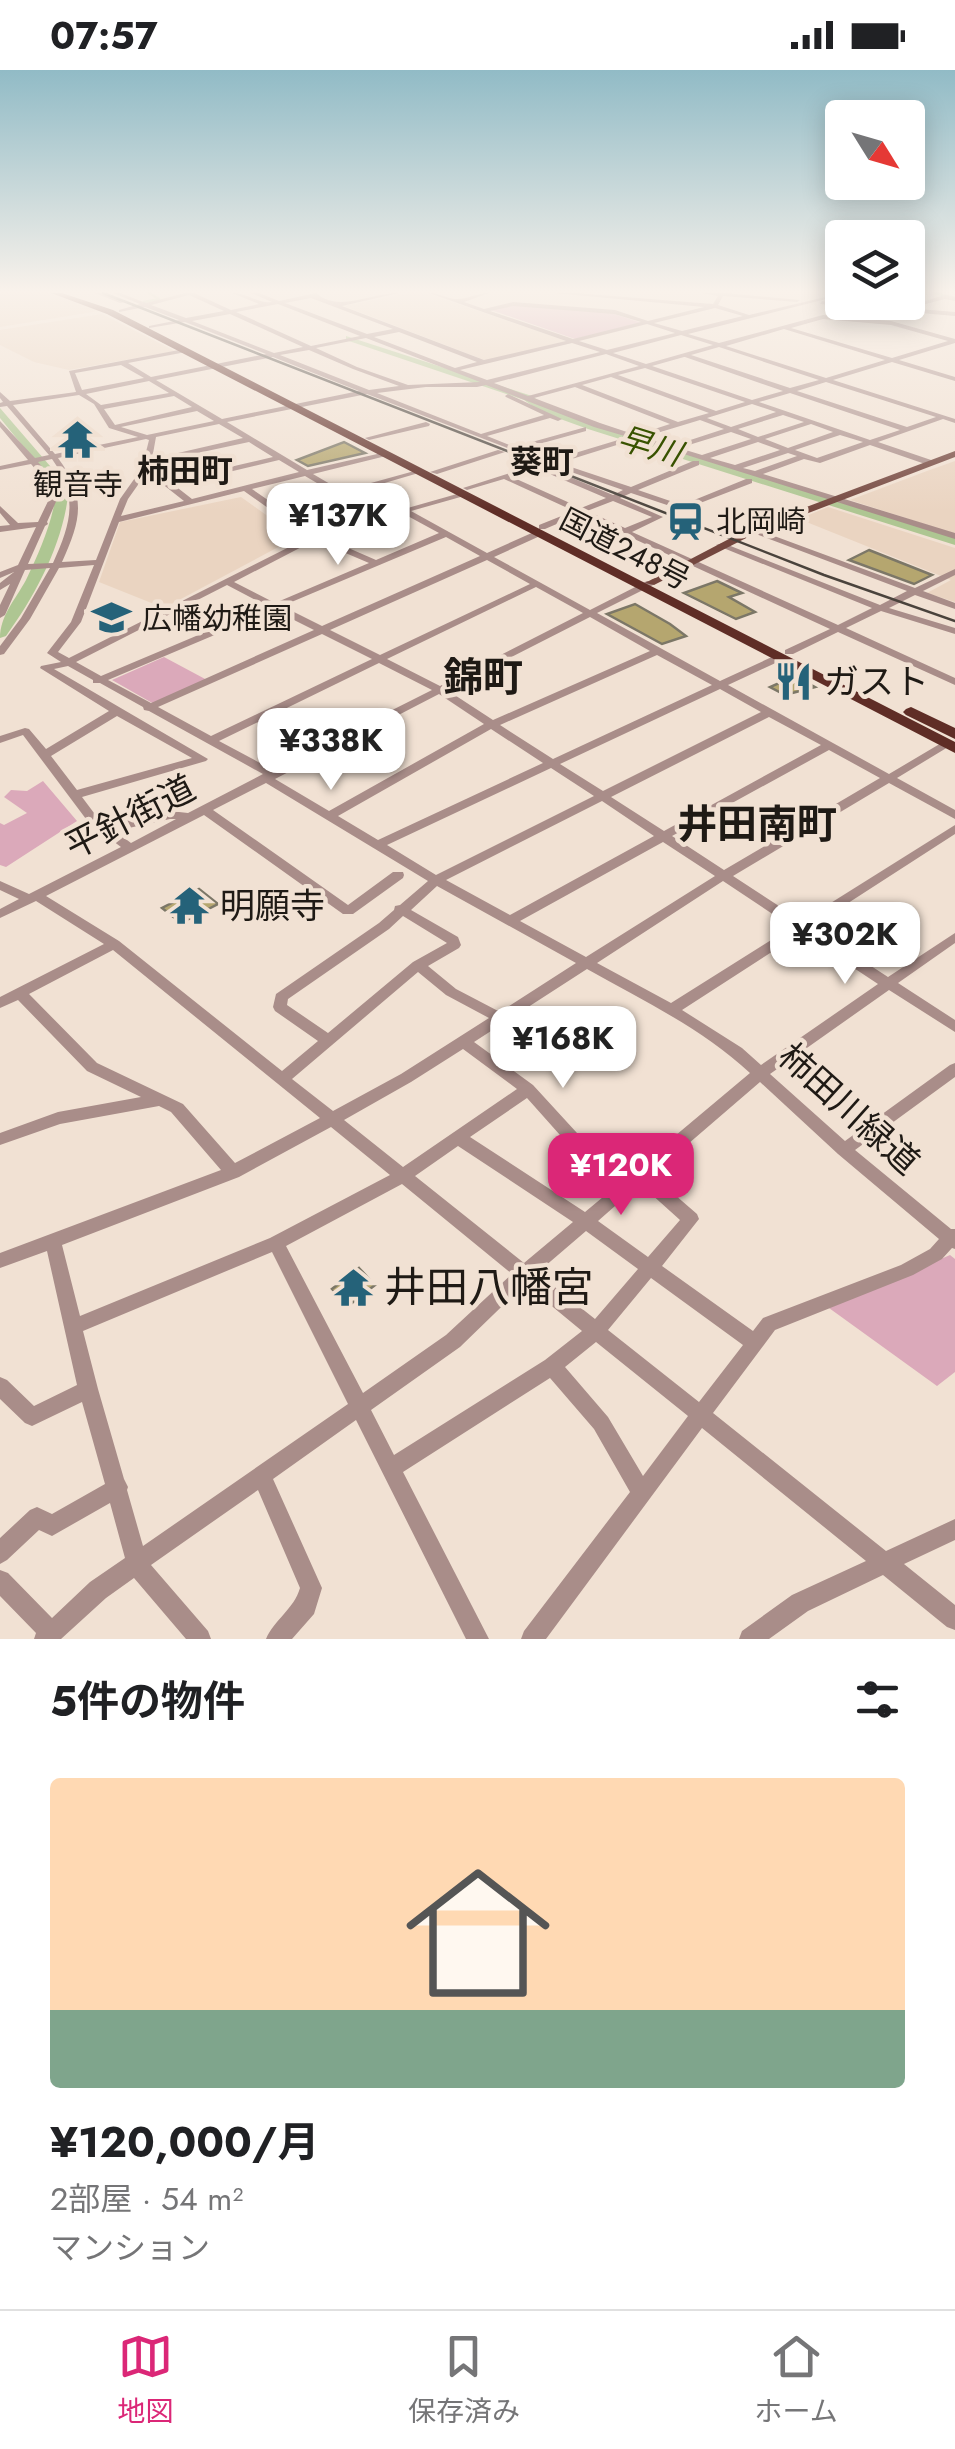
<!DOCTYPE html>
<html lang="ja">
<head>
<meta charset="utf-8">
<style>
  :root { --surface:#fff; --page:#f6f6f6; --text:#202124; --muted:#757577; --line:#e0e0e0; --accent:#db2777 }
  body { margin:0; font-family:Jost,"Noto Sans JP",sans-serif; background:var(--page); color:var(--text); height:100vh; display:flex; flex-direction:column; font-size:38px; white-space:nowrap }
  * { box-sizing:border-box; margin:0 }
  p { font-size:32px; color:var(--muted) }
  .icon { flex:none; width:55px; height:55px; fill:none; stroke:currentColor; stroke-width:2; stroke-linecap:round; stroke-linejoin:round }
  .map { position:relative; height:1569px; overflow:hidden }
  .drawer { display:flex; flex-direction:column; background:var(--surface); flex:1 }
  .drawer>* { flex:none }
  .needle { width:65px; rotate:127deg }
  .tools { position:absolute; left:825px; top:30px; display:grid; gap:20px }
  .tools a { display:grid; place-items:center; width:100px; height:100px; border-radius:10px; background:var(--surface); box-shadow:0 5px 25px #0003; font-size:50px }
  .price { position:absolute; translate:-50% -85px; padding:0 22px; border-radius:20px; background:#fff; color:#222; font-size:32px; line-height:65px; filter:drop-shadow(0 2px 5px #0008) }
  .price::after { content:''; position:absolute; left:50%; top:60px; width:30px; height:22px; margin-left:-15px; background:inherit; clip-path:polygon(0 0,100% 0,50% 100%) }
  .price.current { background:var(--accent); color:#fff }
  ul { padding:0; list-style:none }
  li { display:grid; align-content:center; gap:20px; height:530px; padding:0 50px }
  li+li { border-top:2px solid var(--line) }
  li span { display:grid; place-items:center; height:310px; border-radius:10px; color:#555 }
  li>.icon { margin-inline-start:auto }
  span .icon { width:180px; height:180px; fill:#fffc; stroke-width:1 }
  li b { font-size:42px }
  h2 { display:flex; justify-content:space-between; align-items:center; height:120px; padding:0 50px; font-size:42px }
  .status { display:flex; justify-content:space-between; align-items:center; height:70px; padding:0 50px; background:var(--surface); direction:ltr }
  .status svg { height:28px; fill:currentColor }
  .menu { display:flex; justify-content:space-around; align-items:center; height:140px; border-top:2px solid var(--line); background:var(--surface); font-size:28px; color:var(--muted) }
  .menu a { display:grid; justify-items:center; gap:5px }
  .menu .current { color:var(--accent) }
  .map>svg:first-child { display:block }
  .built { fill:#ead4c1 }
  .green { fill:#dba9ba }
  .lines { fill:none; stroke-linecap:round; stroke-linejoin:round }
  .stream { stroke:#aec692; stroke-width:2.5 }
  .river { fill:#aec692; fill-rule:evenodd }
  .building { fill:#b5a66f; stroke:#7c7767; stroke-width:2.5 }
  .minor { fill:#a98d89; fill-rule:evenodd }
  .major { fill:#74473f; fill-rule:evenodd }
  .highway { fill:#5f2d26; fill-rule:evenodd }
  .rail { stroke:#4a433c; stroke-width:2.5 }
  .labels { text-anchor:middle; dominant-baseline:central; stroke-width:9; stroke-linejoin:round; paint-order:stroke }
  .far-poi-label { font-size:30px; fill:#1f1a15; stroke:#f1e1d3; text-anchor:start }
  .far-street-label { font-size:30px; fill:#1f1a15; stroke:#f1e1d3 }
  .far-water-label { font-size:32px; font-style:italic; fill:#385200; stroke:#f1e1d3 }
  .far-quarter-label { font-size:32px; font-weight:bold; fill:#1f1a15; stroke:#f1e1d3 }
  .poi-label { font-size:35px; fill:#1f1a15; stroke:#f1e1d3; text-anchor:start }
  .street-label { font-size:35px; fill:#1f1a15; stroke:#f1e1d3 }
  .quarter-label { font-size:40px; font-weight:bold; fill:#1f1a15; stroke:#f1e1d3 }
  .near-poi-label { font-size:42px; fill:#1f1a15; stroke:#f1e1d3; text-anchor:start }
</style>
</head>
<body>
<div class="status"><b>07:57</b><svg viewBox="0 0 49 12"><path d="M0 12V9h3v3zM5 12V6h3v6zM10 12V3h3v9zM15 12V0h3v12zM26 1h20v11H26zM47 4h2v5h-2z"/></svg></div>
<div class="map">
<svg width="955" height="1569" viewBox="0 0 955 1569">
  <rect width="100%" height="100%" fill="#f1e1d3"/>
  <path class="built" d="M0,223H49L99,241L0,257Z
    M409,223H426L566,271L487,291L344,236Z
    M102,244L175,281L69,300L34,292L0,275V260Z
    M955,391V464L850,430L927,401Z
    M241,427L297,467L164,538L99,512L120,452Z
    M828,437L955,478V532L927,523L951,510L799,449Z"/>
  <path class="green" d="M514,235L611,243L642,253L575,269L491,240Z
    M164,587L207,610L154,634L112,610Z
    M43,711L77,751L6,797L0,795V753L4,755L27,743L4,727L11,720L27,721Z
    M950,1185L955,1189V1302L937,1316L829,1238Z"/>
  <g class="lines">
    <path class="stream" d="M935,223L955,228
      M144,232L159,229L149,223"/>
    <path class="river" d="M346,266L532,326L549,338L596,355L955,467V475L588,359L541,342L524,330L346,270Z
      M0,338L69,418C64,472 37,523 6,566L0,568C0,546 15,530 26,510C40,481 53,451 57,418L0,348Z"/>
  </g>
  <path class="building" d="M344,372L365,383L308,396L297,390Z
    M869,480L932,505L914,514L849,490Z
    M717,511L742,523L729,527L755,542L736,549L684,523Z
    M635,534L670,554L686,566L662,574L607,544Z
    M795,606L815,617L785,625L770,617Z
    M199,819L218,834L181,853L162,838Z
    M359,1198L375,1215L348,1236L332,1219Z"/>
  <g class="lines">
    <path class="minor" d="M95,223H103L125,232L120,233Z
      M113,223H120L146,233L185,223H194L231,240L259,234L232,223C247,223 259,234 272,232L251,223H259L279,231L316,223C339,243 369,223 399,223L342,236L484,290L566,271L429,223C439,223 446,228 455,229C465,230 477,223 489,223L464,232L484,239L513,232L615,240L648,251L704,237L554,223H575L713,234L718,226L702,223H725L800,230L797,232L723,226L718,235L749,245L842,223V225L688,264L719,273L823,245L891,251L955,269V273L899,290L955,307V311L892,292L833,310L955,349V353L943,349L878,372L934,391V395H928L870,375L820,393L804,389L763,404L955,463V469L636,369L559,393L631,417L693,391H699V395L638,420L682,435L746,409H752V413L682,440L631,423L620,428L663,447L632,462L838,555L872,538L716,475L723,473L880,535L907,521L748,461L755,459L915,518L955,499V505L923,521L955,533V539L915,525L889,538L955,558V564L881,541L846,558L955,608V615L838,562L793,584H785V580L830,559L580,444L545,459H539V455L574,441L504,409L467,420L463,418L544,392L367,324L227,352L307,400L386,382V386L313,404L342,421L418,400L422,402L286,442L316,464L464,422V426L411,441L487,483L534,462H540V466L494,487L590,540L647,511H653V515L597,543L720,611L774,586H782V590L728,615L889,704L943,672H951L953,674L897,708L955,740V749L889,713L733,806L802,851L955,755V764L811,857L888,907L955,863V873L898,913L955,950V962L889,920L770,1004L845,1071L950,995L955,993V1007L855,1080L951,1159H955V1179L952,1178L942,1189L913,1205L775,1260L713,1343L886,1481L955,1449V1470L904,1494L955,1535V1560L947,1557L883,1505L808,1541L769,1569H739L742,1561L792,1525L866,1491L702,1358L546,1569H521L524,1561L630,1422L594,1359L550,1308L403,1402L489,1569H466L356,1350L273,1409L322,1518L314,1544L292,1569H266C274,1550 294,1539 300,1518L258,1420L151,1495L208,1561L211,1569H186L134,1508L106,1528L61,1569H34L36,1563L0,1526V1500L8,1503L52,1548L90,1512L125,1488L110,1433L52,1466L39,1460L7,1490L0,1494V1468L30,1440L37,1437L52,1444L105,1414L82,1332L32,1356L25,1353L0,1329V1307L7,1310L34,1336L77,1315L47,1181L0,1198V1183L221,1100L171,1042L159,1036L60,1054L0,1075V1063L58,1042L141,1027L87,1001L18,930L0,938V927L104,874L36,831L0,848V839L19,829L0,820V811L29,824L121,777L89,753L23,665L0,673V666L25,658L29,659L46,679L109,641L40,598L41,596L61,592L47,583L71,552L94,495L59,498L30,549L4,584L0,585V576L21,548L50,498L25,500L5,545L0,548V535L10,514L0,520V513L14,502L0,508V502L18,495L36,457L0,462V456L10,455L0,443V436L18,453L38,452L51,425L44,409L31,394L0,400V396L28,390L0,357V351L35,388L49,385L7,336L0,337V333L3,332L0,328V322L10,331L76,322L69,301L184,279L186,282L128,293L151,307L266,284L185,252L149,258V256L179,250L145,237L119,242V240L140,234ZM189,225L224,241L186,248L151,235ZM311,228L393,259L367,264L285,233ZM278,234L360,266L311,276L236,242ZM513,236L614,244L641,252L573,269L490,241ZM715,238L743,246L682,261L654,253ZM230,244L303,277L274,283L192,251ZM823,249L891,255L948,271L892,288L791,258ZM647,254L675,263L607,280L579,271ZM784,259L885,290L826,308L726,276ZM399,262L477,292L455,298L374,267ZM681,265L713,275L646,294L613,283ZM366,268L480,312L408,315L357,297L316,278ZM572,273L600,282L487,310L460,300ZM719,277L819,310L790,318L691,285ZM309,280L353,299L399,316L369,320L280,285ZM606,284L639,296L528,326L494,313ZM273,287L359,321L222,349L156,310ZM684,287H685L783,321L752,330L652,296ZM121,295L144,308L82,320L75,303ZM645,298L745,332L716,341L618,305ZM611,307L709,343L678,352L582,315ZM149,311L169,323L101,335L86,324ZM826,312L936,347L907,357L797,321ZM486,315L594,357L628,367L552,390L521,379L586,361V357L514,377L487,366L550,348L558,351L562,349L508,324L505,326L506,327L544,345L481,364L377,323L426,317H477ZM575,317L670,354L636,365L600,353L534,328ZM790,323L900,360L870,370L759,332ZM79,325L94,334L109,358L138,367L55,384L13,335ZM174,326L192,337L115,355L104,339ZM752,334L776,342L731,357L707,348ZM197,341L214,351L147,365L121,357ZM783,345L804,352L758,367L738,359ZM700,350L724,359L672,376L644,367ZM219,354L243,368L152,389L156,367ZM811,354L833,362L788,378L765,369ZM731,362L751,369L702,385L679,378ZM840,365L863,372L817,388L795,380ZM146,369L149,370L142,398L120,429L96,490L62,492C81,450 87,427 58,388ZM249,372L273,387L169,411L150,397L151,393ZM758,372L780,380L735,395L710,388ZM788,383L797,386L755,401L743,398ZM52,389C79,427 71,453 53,493L28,494L45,456L48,454L47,452L59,425L52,408L38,392ZM279,390L299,402L192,429L174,415ZM551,395L623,420L613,425L546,397ZM538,399L606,428L581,438L512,407ZM147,402L184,431L121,446L128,429ZM305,406L334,423L281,439L252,419ZM244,421L309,467L69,588L58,582L81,552L119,452ZM613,431L652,447L625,458L587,441ZM404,444L439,463L376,490L323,467ZM446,467L480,486L322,556L282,536ZM315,470L369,493L275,533L234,512ZM487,490L530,514L380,585L330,560ZM227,515L267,536L101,606L76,592ZM536,517L583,543L440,616L387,589ZM274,540L314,560L151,633L108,610ZM590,547L650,581L493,650L447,620ZM322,564L372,589L211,666L158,637ZM657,585L712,615L553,689L500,655ZM379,593L432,620L273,700L219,671ZM68,596L93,610V613H100L143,637L144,640L149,641L263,704L188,743L170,741L108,755L97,747L82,727L206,691L208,689L54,599ZM720,619L761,642L603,721L560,694ZM439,624L484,654L329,741L275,709ZM117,646L192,688L77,720L51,686ZM769,647L821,675L664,761L611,727ZM491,659L543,693L378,770L338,746ZM829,680L880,708L724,800L672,766ZM551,698L594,726L436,805L387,775ZM266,713L428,811L400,835L395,836L394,840L379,853L276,924L273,937L275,941L318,971L282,1001L119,871L46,826L204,745L343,844H353L403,808L404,805L403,802H393L348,835L213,740ZM602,731L654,766L510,845L446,810ZM170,749H176L131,773L115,761ZM663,772L715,806L586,887L520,851ZM723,811L792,857L671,933L597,893ZM437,816L576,893L500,942L456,919L428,896L459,878L461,875L458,867L411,840ZM403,846L447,873L413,892L328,963L287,935L288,929L389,859ZM801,863L878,914L761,995L742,978L682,940ZM113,880L320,1048L235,1093L183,1034L97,993L29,924ZM587,899C642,930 703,959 750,1003L626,1107L588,1075L533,1015L474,972ZM418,902L446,925L489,948L401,1004L333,1041L292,1009ZM463,979L517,1019L403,1097L344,1050L411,1012ZM760,1012L838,1084L939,1169L930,1179L901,1195L763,1248L753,1261L662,1196L699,1149L697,1144L652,1105ZM527,1028L576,1083L615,1117L585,1142L470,1067ZM331,1057L390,1105L270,1168L80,1246L62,1175L239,1107ZM458,1076L573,1152L524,1193L415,1106ZM402,1114L512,1204L446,1265L363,1323L286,1176ZM640,1114L680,1150L648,1187L598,1151ZM586,1161L638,1199L595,1249L537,1203ZM272,1182L348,1334L143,1476L127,1420L128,1417L124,1409L98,1319L83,1261ZM651,1208L743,1275L699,1332L608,1260ZM525,1214L582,1261L545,1290L394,1385L371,1340L460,1277ZM596,1272L688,1346L643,1406L608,1347L565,1297Z
      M945,225L955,227V231L945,229L910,238L907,236Z
      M822,231L955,242V246L820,234Z
      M426,352L430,354L429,356L369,370L365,368Z
      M498,380L505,382L437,404L430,402Z"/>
    <path class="major" d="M955,381V387L756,463L654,515L645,513L748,459Z"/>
    <path class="highway" d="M51,223H62L113,240L955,672V683L107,244Z
      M911,637L955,658V669L906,645L903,642L906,639Z"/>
    <path class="rail" d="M103,223L824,505L955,551"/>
  </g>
  <linearGradient id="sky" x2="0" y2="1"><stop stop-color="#91bbc6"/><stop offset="0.5" stop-color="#f9f2eb"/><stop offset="1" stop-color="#f9f2eb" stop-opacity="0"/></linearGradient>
  <rect width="955" height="442" fill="url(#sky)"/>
  <defs>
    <symbol id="temple-bare" viewBox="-9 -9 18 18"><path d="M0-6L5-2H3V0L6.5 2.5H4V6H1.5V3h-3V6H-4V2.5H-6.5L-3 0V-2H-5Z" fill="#256279" stroke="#f1e1d3" stroke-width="2.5" paint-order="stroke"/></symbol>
    <symbol id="station-bare" viewBox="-9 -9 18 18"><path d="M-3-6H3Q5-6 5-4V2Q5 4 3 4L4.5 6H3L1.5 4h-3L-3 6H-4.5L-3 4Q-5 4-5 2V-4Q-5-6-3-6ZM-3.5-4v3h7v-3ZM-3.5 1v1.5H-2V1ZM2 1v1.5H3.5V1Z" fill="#256279" stroke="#f1e1d3" stroke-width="2.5" paint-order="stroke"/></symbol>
    <symbol id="school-bare" viewBox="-9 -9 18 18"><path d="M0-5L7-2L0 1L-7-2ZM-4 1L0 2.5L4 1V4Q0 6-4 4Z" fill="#256279" stroke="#f1e1d3" stroke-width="2.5" paint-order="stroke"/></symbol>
    <symbol id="restaurant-bare" viewBox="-9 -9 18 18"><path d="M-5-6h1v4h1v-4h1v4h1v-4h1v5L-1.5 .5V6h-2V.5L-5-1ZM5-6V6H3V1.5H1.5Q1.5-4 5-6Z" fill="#256279" stroke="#f1e1d3" stroke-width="2.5" paint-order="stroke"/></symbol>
  </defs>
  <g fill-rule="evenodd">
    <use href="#temple-bare" x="50" y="342" width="55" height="55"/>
    <use href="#station-bare" x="658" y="424" width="55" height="55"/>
    <use href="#school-bare" x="84" y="520" width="55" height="55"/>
    <use href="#restaurant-bare" x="766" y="584" width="55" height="55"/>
    <use href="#temple-bare" x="162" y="808" width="55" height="55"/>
    <use href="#temple-bare" x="326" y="1190" width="55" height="55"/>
  </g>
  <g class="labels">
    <g class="far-poi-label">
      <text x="78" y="414" text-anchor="middle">観音寺</text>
      <text x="716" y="451">北岡崎</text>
      <text x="142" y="548">広幡幼稚園</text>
    </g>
    <g class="far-street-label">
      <text transform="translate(625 479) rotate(27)">国道248号</text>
    </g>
    <g class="far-water-label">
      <text transform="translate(650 376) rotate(17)">早川</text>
    </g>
    <g class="far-quarter-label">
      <text x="542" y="392">葵町</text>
      <text x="185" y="401">柿田町</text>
    </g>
    <g class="poi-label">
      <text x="824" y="612">ガスト</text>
      <text x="220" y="836">明願寺</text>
    </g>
    <g class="street-label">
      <text transform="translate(130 747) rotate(-27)">平針街道</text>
      <text transform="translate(849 1039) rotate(42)">柿田川緑道</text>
    </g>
    <g class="quarter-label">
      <text x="483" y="607">錦町</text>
      <text x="757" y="754">井田南町</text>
    </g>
    <g class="near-poi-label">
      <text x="384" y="1217">井田八幡宮</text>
    </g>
  </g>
</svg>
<div class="tools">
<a><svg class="needle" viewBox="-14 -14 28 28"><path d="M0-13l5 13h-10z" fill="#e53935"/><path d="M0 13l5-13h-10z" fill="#757577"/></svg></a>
<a><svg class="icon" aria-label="layers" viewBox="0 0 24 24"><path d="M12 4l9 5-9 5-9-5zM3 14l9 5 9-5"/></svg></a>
</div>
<b class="price" style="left:338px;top:498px">¥137K</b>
<b class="price" style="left:331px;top:723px">¥338K</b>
<b class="price" style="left:845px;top:917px">¥302K</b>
<b class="price" style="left:563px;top:1021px">¥168K</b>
<b class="price current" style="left:621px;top:1148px">¥120K</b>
</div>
<section class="drawer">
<h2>5件の物件<svg class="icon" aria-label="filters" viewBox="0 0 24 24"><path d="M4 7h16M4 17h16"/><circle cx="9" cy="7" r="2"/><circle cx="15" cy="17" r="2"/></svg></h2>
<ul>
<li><span style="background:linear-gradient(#ffd9b3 75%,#7fa58c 0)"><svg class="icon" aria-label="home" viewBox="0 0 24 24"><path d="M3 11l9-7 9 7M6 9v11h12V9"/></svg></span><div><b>¥120,000/月</b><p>2部屋 · 54 m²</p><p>マンション</p></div></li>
</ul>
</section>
<nav class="menu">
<a class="current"><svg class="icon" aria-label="map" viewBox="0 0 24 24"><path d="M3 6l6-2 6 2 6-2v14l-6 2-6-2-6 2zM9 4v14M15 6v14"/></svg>地図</a>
<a><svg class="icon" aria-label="saved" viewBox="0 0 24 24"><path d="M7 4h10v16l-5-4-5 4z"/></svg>保存済み</a>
<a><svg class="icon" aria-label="home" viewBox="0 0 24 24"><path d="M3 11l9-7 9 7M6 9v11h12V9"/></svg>ホーム</a>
</nav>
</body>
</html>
